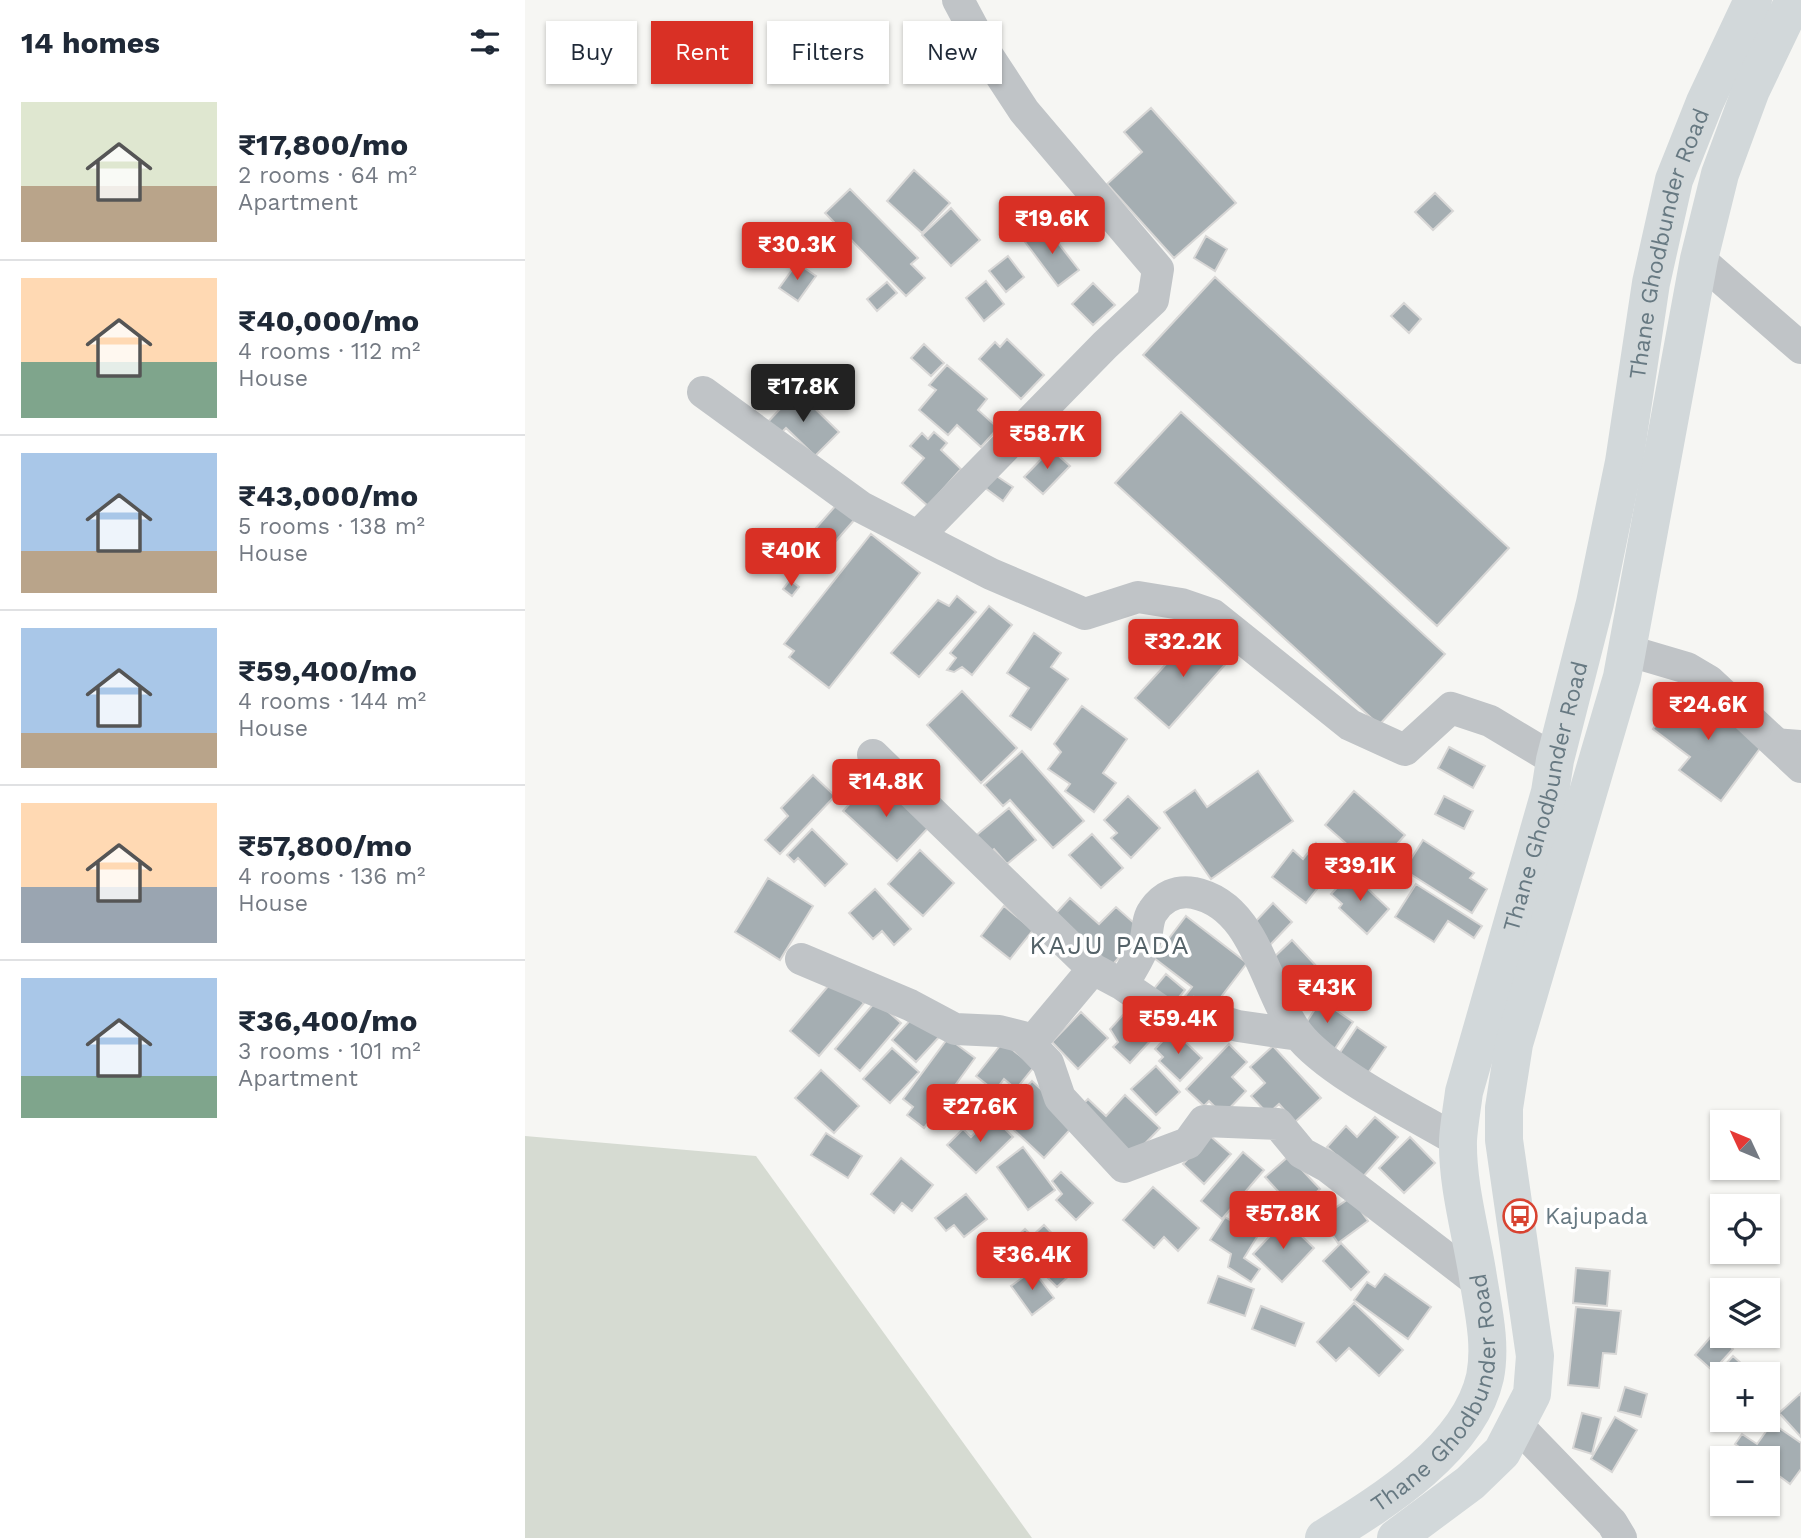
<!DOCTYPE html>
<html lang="en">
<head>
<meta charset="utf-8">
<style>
  :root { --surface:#fff; --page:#f2f2f3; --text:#1f2937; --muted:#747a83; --line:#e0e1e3; --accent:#d93025 }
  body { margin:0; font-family:"Work Sans",sans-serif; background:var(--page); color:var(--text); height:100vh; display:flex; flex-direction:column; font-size:26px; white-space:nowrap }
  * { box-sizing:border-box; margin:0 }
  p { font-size:23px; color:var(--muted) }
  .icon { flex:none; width:38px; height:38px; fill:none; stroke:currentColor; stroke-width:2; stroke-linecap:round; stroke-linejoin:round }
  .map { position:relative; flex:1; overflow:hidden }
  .details { display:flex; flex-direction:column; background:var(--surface); width:525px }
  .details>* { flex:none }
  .top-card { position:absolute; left:21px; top:21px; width:665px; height:63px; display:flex; gap:14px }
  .needle { width:46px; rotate:314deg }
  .fabs { position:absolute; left:1185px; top:1110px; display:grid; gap:14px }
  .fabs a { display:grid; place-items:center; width:70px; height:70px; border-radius:0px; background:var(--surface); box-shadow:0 2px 5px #0004; font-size:35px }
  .price { position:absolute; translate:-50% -60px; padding:0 16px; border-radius:7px; background:var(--accent); color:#fff; font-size:23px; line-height:46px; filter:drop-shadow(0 2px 4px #0008) }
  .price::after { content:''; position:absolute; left:50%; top:42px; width:21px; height:16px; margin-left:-10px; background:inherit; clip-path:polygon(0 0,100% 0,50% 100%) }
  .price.selected { background:#222; color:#fff }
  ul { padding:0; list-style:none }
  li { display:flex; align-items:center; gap:21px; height:175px; padding:0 21px }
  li+li { border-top:2px solid var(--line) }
  li span { display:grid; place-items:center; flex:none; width:196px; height:140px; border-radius:0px; color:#555 }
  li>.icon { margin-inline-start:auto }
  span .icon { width:84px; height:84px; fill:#fffc; stroke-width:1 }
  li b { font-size:30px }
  h2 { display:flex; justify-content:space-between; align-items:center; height:84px; padding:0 21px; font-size:30px }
  .pill { padding:0 24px; border-radius:0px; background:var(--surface); box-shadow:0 2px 5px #0004; font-size:24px; line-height:63px }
  .pill.selected { background:var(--accent); color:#fff }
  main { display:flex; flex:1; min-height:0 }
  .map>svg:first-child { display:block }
  .green { fill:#d6dbd2 }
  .building { fill:#a5aeb2; stroke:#d8d7d6; stroke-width:2 }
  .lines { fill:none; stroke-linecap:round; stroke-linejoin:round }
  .service { stroke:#c0c4c7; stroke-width:16 }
  .minor { stroke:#c0c4c7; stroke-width:32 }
  .primary { stroke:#d2d8da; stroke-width:38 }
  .labels { text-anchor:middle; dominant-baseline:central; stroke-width:7; stroke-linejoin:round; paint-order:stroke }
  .street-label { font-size:23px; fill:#677982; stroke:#fff }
  .poi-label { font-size:23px; fill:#677982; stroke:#fff; text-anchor:start }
  .quarter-label { font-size:26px; letter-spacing:2px; fill:#546268; stroke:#fff }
</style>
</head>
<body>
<main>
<section class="details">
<h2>14 homes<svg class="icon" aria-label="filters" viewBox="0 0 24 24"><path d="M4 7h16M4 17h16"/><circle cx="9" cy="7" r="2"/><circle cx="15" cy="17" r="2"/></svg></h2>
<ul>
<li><span style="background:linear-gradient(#dfe7d0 60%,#b9a48a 0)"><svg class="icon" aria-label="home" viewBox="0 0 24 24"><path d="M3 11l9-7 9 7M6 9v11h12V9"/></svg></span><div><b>₹17,800/mo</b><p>2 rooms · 64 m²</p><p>Apartment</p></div></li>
<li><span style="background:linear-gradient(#ffd9b3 60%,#7fa58c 0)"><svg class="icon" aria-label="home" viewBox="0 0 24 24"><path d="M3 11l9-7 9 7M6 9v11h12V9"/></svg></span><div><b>₹40,000/mo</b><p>4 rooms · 112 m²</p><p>House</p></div></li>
<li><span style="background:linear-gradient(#a9c7e8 70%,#b9a48a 0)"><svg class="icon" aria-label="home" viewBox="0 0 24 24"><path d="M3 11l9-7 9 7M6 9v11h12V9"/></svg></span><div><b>₹43,000/mo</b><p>5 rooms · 138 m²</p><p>House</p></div></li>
<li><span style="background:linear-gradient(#a9c7e8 75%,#b9a48a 0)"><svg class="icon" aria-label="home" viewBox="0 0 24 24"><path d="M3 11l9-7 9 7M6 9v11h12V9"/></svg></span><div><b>₹59,400/mo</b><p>4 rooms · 144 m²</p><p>House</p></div></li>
<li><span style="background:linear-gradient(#ffd9b3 60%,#9aa5b1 0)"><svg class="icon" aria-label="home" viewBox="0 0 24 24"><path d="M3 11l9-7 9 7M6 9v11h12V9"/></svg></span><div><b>₹57,800/mo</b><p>4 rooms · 136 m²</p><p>House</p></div></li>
<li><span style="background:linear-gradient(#a9c7e8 70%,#7fa58c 0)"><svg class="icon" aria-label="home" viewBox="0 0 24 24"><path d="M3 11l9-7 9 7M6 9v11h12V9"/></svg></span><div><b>₹36,400/mo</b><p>3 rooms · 101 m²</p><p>Apartment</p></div></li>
</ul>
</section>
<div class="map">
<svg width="1276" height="1538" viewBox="0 0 1276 1538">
  <rect width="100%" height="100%" fill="#f6f6f3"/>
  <path class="green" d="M0,1136L231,1156L507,1538H0Z"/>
  <path class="building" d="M72,32L91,38L78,79L60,73Z
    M626,108L711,203L649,258L582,184L617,152L599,132Z
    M389,170L425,203L397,233L362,201Z
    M325,189L393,258L386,264L400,278L381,296L300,213Z
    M910,193L928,211L908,230L890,212Z
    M426,208L455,240L426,266L397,235Z
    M520,226L554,270L533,286L500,242Z
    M681,236L702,249L690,271L669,258Z
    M483,256L499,277L481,292L464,271Z
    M272,263L291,276L273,301L254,288Z
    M690,277L984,548L912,626L618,355Z
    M461,281L479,304L459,321L441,298Z
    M362,282L372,293L352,311L342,299Z
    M568,283L590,305L568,325L547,304Z
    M879,303L896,319L884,333L866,316Z
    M482,339L519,375L496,399L454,359L470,342L475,347Z
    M399,344L419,363L406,376L386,358Z
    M422,365L462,399L453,410L473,428L456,447L432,425L423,435L394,410L411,390L404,385Z
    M272,391L314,432L290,456L261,428L251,438L239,426Z
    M656,412L920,654L854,725L590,483Z
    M409,432L422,443L416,450L436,469L403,506L377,483L399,458L385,446L397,433L403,439Z
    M526,449L545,466L518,494L499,477Z
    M461,469L488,487L478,501L452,482Z
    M313,503L331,518L309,543L291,528Z
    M346,534L395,573L304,688L264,657L269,651L259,644Z
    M265,580L274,587L267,596L258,589Z
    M432,596L451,612L394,677L366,653L413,600L424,606Z
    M464,606L487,625L447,675L437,667L429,672L422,670L431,658L425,653Z
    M673,629L705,659L644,728L610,698Z
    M509,633L536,653L526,667L543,679L506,730L485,716L504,688L482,673Z
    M1160,685L1239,743L1196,801L1154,770L1165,757L1128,729Z
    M437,691L492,748L456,783L402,725Z
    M557,706L602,739L578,773L591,783L569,812L540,791L545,784L523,769L536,752L529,744Z
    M924,747L960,766L948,788L913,768Z
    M497,751L559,821L528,848L485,800L478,806L459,785Z
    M733,771L768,821L686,879L639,812L670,790L682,807Z
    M288,775L310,796L255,854L240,840L263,816L256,808Z
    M349,777L404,827L372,861L318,811Z
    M829,791L880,835L850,869L800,825Z
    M603,796L635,828L606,858L586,838L592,833L579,820Z
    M919,796L948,811L939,829L910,814Z
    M484,808L511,840L482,864L469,849L461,855L448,838Z
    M287,829L322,864L300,886L273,858L269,862L262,855Z
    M567,834L598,868L576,888L544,855Z
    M898,840L949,873L945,878L962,889L947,913L879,870Z
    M791,843L814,861L781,903L747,877L768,850L778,859Z
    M395,850L429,883L398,916L363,884Z
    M826,873L864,909L842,934L814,908L817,904L806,894Z
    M243,878L288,906L255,960L210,932Z
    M891,884L957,926L949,938L923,921L909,942L870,917Z
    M350,889L386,929L369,945L357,931L348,939L324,913Z
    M545,898L574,924L591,907L618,931L580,973L523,922Z
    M748,903L767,922L745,945L729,923Z
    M479,906L508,930L485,959L456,936Z
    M661,916L722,963L686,1010L669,997L660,1009L654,1004L667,987L629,958Z
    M767,940L794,969L773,989L745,961Z
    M641,974L660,990L646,1007L627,991Z
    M310,978L339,1003L294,1056L265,1031Z
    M796,1000L828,1022L809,1050L777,1029Z
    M351,1001L376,1023L335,1071L310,1049Z
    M610,1002L638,1027L605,1063L588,1047L593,1042L585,1029Z
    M556,1012L583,1038L553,1069L527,1042Z
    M392,1013L415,1036L391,1062L367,1040Z
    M832,1027L861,1047L841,1076L812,1057Z
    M648,1030L677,1058L655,1081L634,1061L638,1057L630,1049Z
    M423,1038L450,1058L399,1128L382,1115L388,1107L378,1099Z
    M478,1042L509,1067L491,1089L479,1079L470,1091L451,1076Z
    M704,1044L722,1062L707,1077L721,1091L698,1115L684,1101L679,1106L661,1089Z
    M748,1046L796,1098L770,1122L754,1104L743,1114L726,1096L740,1083L725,1067Z
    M367,1048L394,1072L365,1103L338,1079Z
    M631,1066L655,1092L631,1115L606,1089Z
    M296,1070L334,1106L309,1133L270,1098Z
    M507,1081L552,1122L519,1158L475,1117Z
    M600,1095L635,1128L606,1158L553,1109L563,1099L581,1116Z
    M467,1116L488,1137L451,1173L422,1145L438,1129L446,1137Z
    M850,1117L873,1137L837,1178L802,1147L821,1126L832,1137Z
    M301,1133L337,1156L323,1178L286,1155Z
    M684,1135L706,1154L679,1184L658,1164Z
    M885,1137L910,1163L879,1193L854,1168Z
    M498,1147L530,1190L503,1210L472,1167Z
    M718,1152L739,1170L697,1219L676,1201Z
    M764,1156L795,1189L771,1211L740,1177Z
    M376,1158L408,1185L387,1211L377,1203L369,1213L346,1194Z
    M536,1172L568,1203L551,1220L531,1200L537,1194L527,1181Z
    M628,1187L674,1228L653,1251L639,1237L629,1248L598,1220Z
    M441,1194L462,1219L439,1237L429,1225L421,1231L410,1218Z
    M826,1197L843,1221L813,1243L796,1218Z
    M700,1217L732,1237L719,1258L735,1269L726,1282L703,1267L706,1254L685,1240Z
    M760,1220L789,1248L757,1282L728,1254Z
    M519,1225L535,1242L511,1265L488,1240L500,1229L507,1236Z
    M816,1243L844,1272L826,1290L798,1261Z
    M533,1254L550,1270L532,1287L516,1271Z
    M1051,1268L1085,1271L1082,1306L1048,1303Z
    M508,1270L529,1298L507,1315L486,1286Z
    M860,1274L906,1307L883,1339L829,1300L842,1282L850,1287Z
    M693,1276L729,1289L720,1316L683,1303Z
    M829,1303L878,1350L854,1376L824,1348L811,1361L792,1342Z
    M736,1306L779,1323L770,1346L727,1329Z
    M1051,1307L1096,1311L1091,1354L1078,1353L1074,1388L1043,1385Z
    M1189,1333L1208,1349L1188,1371L1170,1355Z
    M1208,1356L1228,1374H1197V1380L1191,1375Z
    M1100,1387L1122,1394L1116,1417L1093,1411Z
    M1276,1393V1437L1254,1413Z
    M1057,1413L1076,1418L1067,1454L1048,1448Z
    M1090,1417L1112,1430L1087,1472L1066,1459Z
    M1247,1423L1276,1443V1469L1265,1484L1242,1467V1458H1229L1210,1444L1217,1434L1232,1444Z"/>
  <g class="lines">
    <path class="service" d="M1249,736L1276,738"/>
    <path class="minor" d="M1174,259L1276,348
      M178,392L336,507L466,574L560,614L613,597L656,604L688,615L825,725L880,750L926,708L965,721L1030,760
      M393,536L580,345L628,300L633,269L499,111L463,56L433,0
      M1101,650L1162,668L1184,681L1276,767
      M348,755L568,969L598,985L646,1018H686L713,1026L774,1035
      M276,959L385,1005L430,1029L474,1031L498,1037L523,1063L535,1098L599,1167L663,1143L679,1121L753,1124L777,1153L803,1167L954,1283
      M598,985C605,971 616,956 620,942C623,932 622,919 628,911C638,896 652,890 669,893C732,906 739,989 773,1034C802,1072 891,1116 933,1141
      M506,1043L568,969
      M993,1426L1087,1523L1096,1538"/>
    <g class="primary">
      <path id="s1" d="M799,1538C857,1502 944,1449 960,1377C967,1342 957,1305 952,1271C945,1229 932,1183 933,1140C934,1124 937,1108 939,1092L1025,792L1030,760L1070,603L1099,462L1126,283L1149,180L1180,102L1228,0"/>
      <path d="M871,1538L945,1483L977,1452L1007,1394L1010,1356L979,1140V1108L989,1044L1097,677L1174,259L1195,174L1226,90L1269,0"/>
    </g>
  </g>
  <defs>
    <symbol id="bus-ring" viewBox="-11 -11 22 22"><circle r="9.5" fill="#fff" stroke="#d84331" stroke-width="1.5"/><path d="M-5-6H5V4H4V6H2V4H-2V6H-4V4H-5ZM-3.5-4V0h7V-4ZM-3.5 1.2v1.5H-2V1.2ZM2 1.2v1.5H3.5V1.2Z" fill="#d84331"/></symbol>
  </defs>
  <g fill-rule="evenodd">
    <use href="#bus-ring" x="976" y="1197" width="38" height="38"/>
  </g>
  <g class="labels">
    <g class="street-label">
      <text stroke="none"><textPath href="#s1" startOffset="1395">Thane Ghodbunder Road</textPath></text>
      <text stroke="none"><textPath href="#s1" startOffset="828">Thane Ghodbunder Road</textPath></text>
      <text stroke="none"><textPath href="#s1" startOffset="198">Thane Ghodbunder Road</textPath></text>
    </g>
    <g class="poi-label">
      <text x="1020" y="1216">Kajupada</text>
    </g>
    <g class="quarter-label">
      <text x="585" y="945">KAJU PADA</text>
    </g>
  </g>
</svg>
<div class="fabs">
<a><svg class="needle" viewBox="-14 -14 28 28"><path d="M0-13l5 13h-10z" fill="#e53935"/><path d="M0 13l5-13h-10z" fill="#747a83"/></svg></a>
<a><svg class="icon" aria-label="locate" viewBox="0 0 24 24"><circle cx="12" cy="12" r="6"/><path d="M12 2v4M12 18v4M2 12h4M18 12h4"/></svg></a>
<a><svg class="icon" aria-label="layers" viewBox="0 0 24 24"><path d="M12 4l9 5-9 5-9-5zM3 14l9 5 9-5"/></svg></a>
<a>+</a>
<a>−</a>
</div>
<b class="price" style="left:527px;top:256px">₹19.6K</b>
<b class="price" style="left:272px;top:282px">₹30.3K</b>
<b class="price selected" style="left:278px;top:424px">₹17.8K</b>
<b class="price" style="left:522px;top:471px">₹58.7K</b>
<b class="price" style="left:266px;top:588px">₹40K</b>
<b class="price" style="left:658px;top:679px">₹32.2K</b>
<b class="price" style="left:1183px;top:742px">₹24.6K</b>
<b class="price" style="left:361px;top:819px">₹14.8K</b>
<b class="price" style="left:835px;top:903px">₹39.1K</b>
<b class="price" style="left:802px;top:1025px">₹43K</b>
<b class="price" style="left:653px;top:1056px">₹59.4K</b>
<b class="price" style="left:455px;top:1144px">₹27.6K</b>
<b class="price" style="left:758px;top:1251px">₹57.8K</b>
<b class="price" style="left:507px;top:1292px">₹36.4K</b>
<div class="top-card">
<a class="pill">Buy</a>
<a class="pill selected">Rent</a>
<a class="pill">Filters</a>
<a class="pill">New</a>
</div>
</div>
</main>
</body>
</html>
